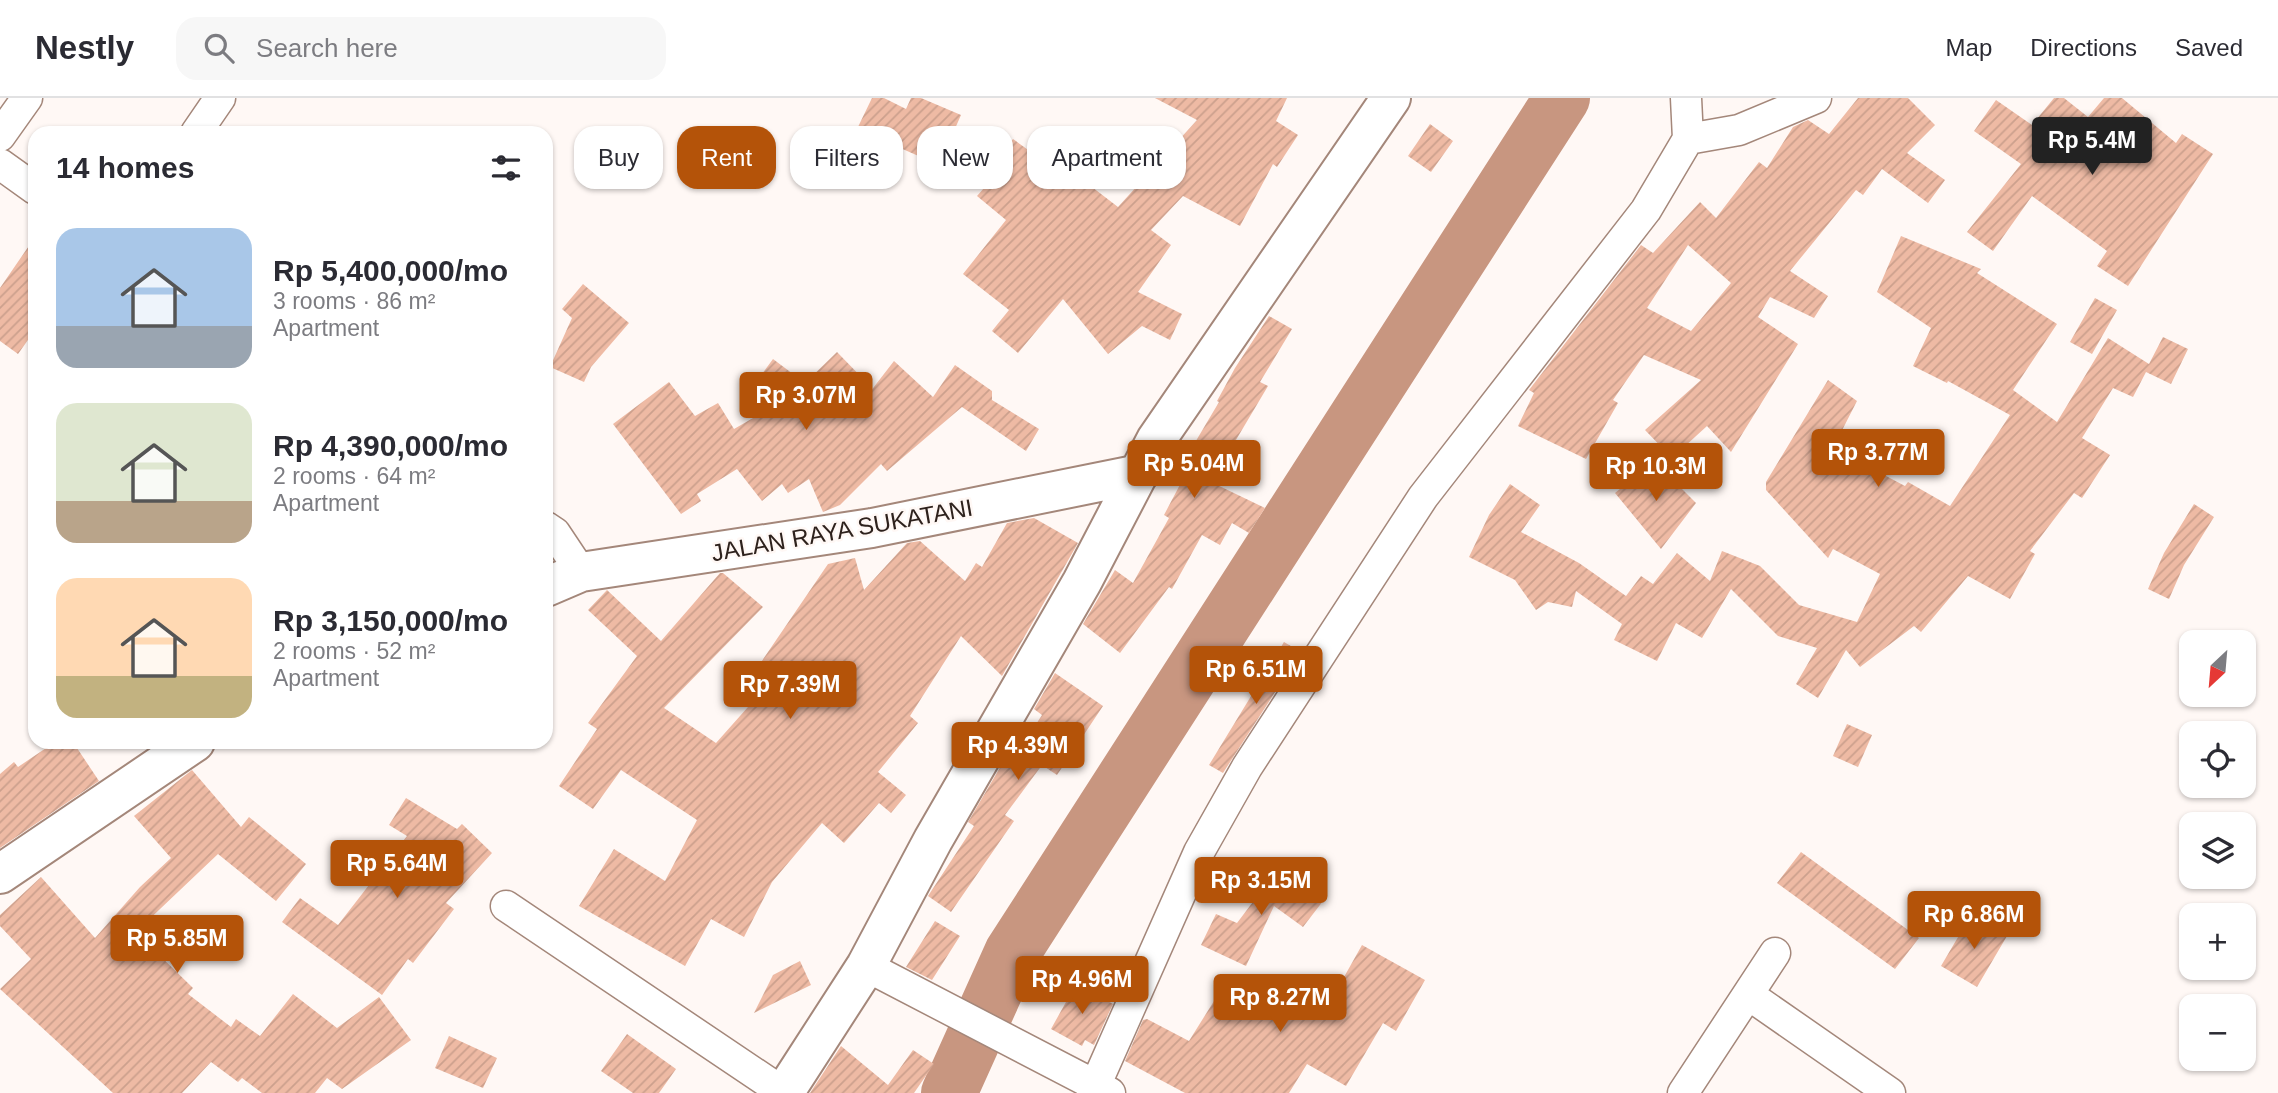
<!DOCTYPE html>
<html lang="en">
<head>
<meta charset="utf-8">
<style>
  :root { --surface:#fff; --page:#f7f7f7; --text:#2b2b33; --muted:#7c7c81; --line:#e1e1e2; --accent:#b45309 }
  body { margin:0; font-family:Arial,sans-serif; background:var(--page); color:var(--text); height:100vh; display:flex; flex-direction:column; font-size:26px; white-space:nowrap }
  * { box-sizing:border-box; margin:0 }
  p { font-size:23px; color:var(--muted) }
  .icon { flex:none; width:38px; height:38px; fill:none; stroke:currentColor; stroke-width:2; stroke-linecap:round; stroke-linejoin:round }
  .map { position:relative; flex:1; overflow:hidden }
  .drawer { position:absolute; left:28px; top:28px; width:525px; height:623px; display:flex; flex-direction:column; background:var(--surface); border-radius:21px; box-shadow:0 2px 5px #0004 }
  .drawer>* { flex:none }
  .hud { position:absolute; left:574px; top:28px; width:665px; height:63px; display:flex; gap:14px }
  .needle { width:46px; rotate:206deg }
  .tools { position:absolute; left:2179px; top:532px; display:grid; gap:14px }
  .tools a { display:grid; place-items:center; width:77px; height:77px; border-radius:14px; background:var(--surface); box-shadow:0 2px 5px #0004; font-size:35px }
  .price { position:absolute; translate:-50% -60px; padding:0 16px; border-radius:7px; background:var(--accent); color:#fff; font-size:23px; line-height:46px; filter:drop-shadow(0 2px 4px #0008) }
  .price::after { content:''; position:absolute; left:50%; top:42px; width:21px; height:16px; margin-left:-10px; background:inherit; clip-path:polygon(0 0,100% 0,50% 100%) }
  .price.on { background:#222; color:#fff }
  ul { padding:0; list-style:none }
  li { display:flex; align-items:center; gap:21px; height:175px; padding:0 28px }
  li span { display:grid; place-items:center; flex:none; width:196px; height:140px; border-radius:21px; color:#555 }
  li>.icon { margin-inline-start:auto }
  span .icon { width:84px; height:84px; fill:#fffc; stroke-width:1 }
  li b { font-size:30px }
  h2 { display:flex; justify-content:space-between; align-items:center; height:84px; padding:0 28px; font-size:30px }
  .chip { padding:0 24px; border-radius:21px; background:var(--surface); box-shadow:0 2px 5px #0004; font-size:24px; line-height:63px }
  .chip.on { background:var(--accent); color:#fff }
  header { display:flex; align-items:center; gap:42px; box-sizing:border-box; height:98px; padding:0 35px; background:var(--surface); border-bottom:2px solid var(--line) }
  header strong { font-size:33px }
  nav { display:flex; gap:38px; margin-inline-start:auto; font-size:24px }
  .search { width:490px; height:63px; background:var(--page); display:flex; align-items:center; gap:18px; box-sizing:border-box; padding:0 24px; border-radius:21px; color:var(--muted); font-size:26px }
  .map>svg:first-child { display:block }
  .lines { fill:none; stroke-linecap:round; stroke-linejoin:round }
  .river { stroke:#c89680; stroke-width:56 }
  .building { fill:url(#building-hatch); fill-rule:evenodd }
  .street-casing { stroke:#a4877a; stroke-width:33 }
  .secondary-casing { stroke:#a4877a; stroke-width:42 }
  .street { stroke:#fff; stroke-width:30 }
  .secondary { stroke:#fff; stroke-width:38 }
  .labels { text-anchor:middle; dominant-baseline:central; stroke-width:5; stroke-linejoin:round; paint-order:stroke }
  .street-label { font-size:24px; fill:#2e221d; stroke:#fff8f5 }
</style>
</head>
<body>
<header>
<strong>Nestly</strong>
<div class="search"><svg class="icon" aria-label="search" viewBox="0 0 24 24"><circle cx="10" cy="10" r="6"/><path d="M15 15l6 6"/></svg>Search here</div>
<nav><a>Map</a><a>Directions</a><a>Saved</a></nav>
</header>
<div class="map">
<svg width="2278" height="995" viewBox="0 0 2278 995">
  <defs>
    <pattern id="building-hatch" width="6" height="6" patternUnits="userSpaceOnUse" patternTransform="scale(1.75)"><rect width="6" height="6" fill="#eebaa4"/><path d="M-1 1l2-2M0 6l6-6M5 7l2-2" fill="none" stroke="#cca08d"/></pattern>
  </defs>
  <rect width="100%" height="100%" fill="#fff8f5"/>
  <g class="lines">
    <path class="river" d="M949,995L1012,855L1562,0"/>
  </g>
  <path class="building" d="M872,0H884L906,11L911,0H921L961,17L939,67L857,31Z
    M1155,0H1287L1276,23L1298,37L1277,69L1273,66L1240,128L1183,98L1151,132L1171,147L1138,194L1182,216L1170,242L1142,228L1108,256L1063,201L1018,255L992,233L1009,212L963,176L1006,122L977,98L1006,65L998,59L1013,41L1031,54L1036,46L1118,109L1197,22Z
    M1858,0H1908L1935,27L1907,55L1945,82L1928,105L1882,71L1863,97L1856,92L1790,173L1828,198L1814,220L1770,199L1758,219L1798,246L1731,354L1707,328L1672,360L1645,332L1701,282L1644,257L1613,302L1618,305L1586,361L1518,328L1534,295L1529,292L1641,147L1653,155L1700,104L1716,120L1759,64L1767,70L1793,29L1808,22L1829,36ZM1688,147L1731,185L1691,233L1647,210Z
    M2054,0H2064L2088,19L2104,0H2122L2176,45L2182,36L2213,56L2128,188L2097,168L2107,153L2032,98L1993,153L1967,134L2021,66L1974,33L1996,2L2032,27Z
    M1430,26L1453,43L1431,74L1408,58Z
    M1901,138L1981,171L1977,175L2057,226L2013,292L2057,324L2108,240L2149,266L2163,239L2188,251L2171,286L2146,274L2133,299L2113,290L2082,340L2110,357L2082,400L2074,395L2030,453L2035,456L2010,501L1968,478L1921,534L1914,528L1860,569L1846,552L1818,600L1796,586L1817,550L1778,538L1731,491L1702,540L1676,525L1657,563L1614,542L1622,526L1576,493L1572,509L1548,504L1536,512L1515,482L1469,459L1489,417L1510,386L1540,407L1521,434L1579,465L1626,498L1641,478L1653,486L1677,455L1710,483L1722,453L1760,468L1799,507L1857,524L1880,476L1833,451L1828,460L1766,392V384L1828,282L1857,303L1833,350L1905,388L1908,384L1950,408L2010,317L1948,283L1947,285L1913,268L1931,230L1877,194Z
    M35,139V232L18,256L0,243V190Z
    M583,186L629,225L591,269L584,284L550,269L572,220L562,211Z
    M2095,200L2117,212L2092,256L2070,244Z
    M1269,218L1292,231L1260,284L1268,288L1211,384L1265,410L1249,435L1232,425L1220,447L1202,437L1172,491L1169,489L1120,555L1083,526L1115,472L1133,485L1169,420L1164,417L1193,362L1187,358L1219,304L1217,303L1235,270Z
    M837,254L872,290L870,294L894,263L933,299L955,267L992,293V302L1039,331L1026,353L962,309L887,373L881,366L840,407L823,414L809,381L788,395L782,386L762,403L737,371L697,396L701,403L681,416L613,326L669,284L695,318L718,305L734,331L786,301L759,280L773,261L805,285Z
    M1654,363L1696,405L1661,451L1615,395Z
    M2194,406L2214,419L2184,467L2169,501L2148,491L2164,455Z
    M1034,420L1078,445L1002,578L961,538L910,618L918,625L878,674L906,697L891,715L879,705L844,745L822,725L772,784L744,839L711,821L685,868L579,808L614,751L665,783L697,722L621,672L593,711L559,688L597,631L588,625L637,558L588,512L607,492L661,543L720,475H723L763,509L664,610L716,645L748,609L736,601L828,466L855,460L864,492L907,445L920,443L965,483L976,465L982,469L1007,425Z
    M1284,544L1301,554L1223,675L1209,667Z
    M1055,575L1103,608L1057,677L1042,667L1005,717L1014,723L951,814L928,798L974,728L968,724L1005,661L1011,665L1042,617L1034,611Z
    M1847,626L1872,637L1858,669L1833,658Z
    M55,644H73L99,683L0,750V676L14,664L18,669Z
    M192,672L241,729L249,719L306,766L276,803L218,756L140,830L155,844L151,849L193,890L188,896L231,929L236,921L260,938L293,896L337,930L379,899L411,942L342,991L327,980L315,995H262L242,980L238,984L211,964L182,995H113L0,891L31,861L0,828V817L41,779L95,840L140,789L171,760L134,718Z
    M406,700L457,731L462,726L492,755L446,805L454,811L413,865L408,861L382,897L282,824L300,800L338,827L407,738L389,727Z
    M1801,754L1919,840L1895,871L1777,785Z
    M1281,767L1291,773L1289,777L1323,803L1303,829L1274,808L1246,868L1201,847L1216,816L1237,825Z
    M1971,817L2007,838L1977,889L1941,868Z
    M935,823L960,838L932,882L906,869Z
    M1362,847L1425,882L1396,933L1383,925L1346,988L1307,966L1289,995H1185L1125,963L1143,922L1147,921L1189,943L1229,879L1289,917L1304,890L1330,904Z
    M800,863L811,887L754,915L773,877Z
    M1076,886L1113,906L1094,947L1085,942L1082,948L1051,931Z
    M627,936L676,971L659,995H633L601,973Z
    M449,938L497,960L483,990L435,970Z
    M841,948L888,987L913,952L934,966L914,995H810Z"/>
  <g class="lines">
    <defs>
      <path id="street" d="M1686,0L1688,41
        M196,35L220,0
        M0,38L27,0
        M0,66L35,91
        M546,429L555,435L581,474
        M506,808L784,995
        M866,868L1110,995
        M1749,897L1890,995
        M1092,995L1199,754L1247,669L1423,399L1646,112L1688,41L1739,32L1816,0
        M1683,995L1775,855"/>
      <path id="secondary" d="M546,489L581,474L872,430L1139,376
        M0,776L195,644
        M784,995L866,868L933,742L1082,484L1156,342L1391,0"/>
    </defs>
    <use href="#street" class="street-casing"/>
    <use href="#secondary" class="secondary-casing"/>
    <use href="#street" class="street"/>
    <use href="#secondary" class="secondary"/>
  </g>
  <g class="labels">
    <g class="street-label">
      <text transform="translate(842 432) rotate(-10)">JALAN RAYA SUKATANI</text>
    </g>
  </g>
</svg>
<div class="tools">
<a><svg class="needle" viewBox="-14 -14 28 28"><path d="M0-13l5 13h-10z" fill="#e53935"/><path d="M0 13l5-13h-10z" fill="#7c7c81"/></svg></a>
<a><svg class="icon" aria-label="locate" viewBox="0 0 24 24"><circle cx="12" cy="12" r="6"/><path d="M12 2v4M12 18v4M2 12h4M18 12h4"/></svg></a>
<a><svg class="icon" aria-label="layers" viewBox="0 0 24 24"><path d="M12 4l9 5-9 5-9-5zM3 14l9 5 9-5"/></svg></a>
<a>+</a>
<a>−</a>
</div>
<b class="price on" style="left:2092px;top:79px">Rp 5.4M</b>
<b class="price" style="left:806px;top:334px">Rp 3.07M</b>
<b class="price" style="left:1878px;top:391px">Rp 3.77M</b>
<b class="price" style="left:1194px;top:402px">Rp 5.04M</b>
<b class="price" style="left:1656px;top:405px">Rp 10.3M</b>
<b class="price" style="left:1256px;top:608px">Rp 6.51M</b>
<b class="price" style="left:790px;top:623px">Rp 7.39M</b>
<b class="price" style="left:1018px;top:684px">Rp 4.39M</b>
<b class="price" style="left:397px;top:802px">Rp 5.64M</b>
<b class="price" style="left:1261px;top:819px">Rp 3.15M</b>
<b class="price" style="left:1974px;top:853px">Rp 6.86M</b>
<b class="price" style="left:177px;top:877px">Rp 5.85M</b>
<b class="price" style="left:1082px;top:918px">Rp 4.96M</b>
<b class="price" style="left:1280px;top:936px">Rp 8.27M</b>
<div class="hud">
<a class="chip">Buy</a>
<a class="chip on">Rent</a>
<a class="chip">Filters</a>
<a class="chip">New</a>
<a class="chip">Apartment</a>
</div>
<section class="drawer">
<h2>14 homes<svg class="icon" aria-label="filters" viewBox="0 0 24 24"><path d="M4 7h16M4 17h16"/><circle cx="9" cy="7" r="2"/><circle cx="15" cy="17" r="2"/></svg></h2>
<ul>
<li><span style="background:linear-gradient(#a9c7e8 70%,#9aa5b1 0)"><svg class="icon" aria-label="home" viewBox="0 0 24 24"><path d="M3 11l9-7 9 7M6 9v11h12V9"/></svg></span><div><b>Rp 5,400,000/mo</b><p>3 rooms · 86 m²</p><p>Apartment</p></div></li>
<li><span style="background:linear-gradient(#dfe7d0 70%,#b9a48a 0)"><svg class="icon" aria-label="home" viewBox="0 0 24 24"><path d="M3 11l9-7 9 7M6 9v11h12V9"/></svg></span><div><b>Rp 4,390,000/mo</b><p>2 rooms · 64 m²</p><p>Apartment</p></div></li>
<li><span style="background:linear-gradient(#ffd9b3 70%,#c2b280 0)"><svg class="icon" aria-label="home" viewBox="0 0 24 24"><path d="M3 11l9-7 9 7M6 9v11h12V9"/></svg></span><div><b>Rp 3,150,000/mo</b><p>2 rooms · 52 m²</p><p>Apartment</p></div></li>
</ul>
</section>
</div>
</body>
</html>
